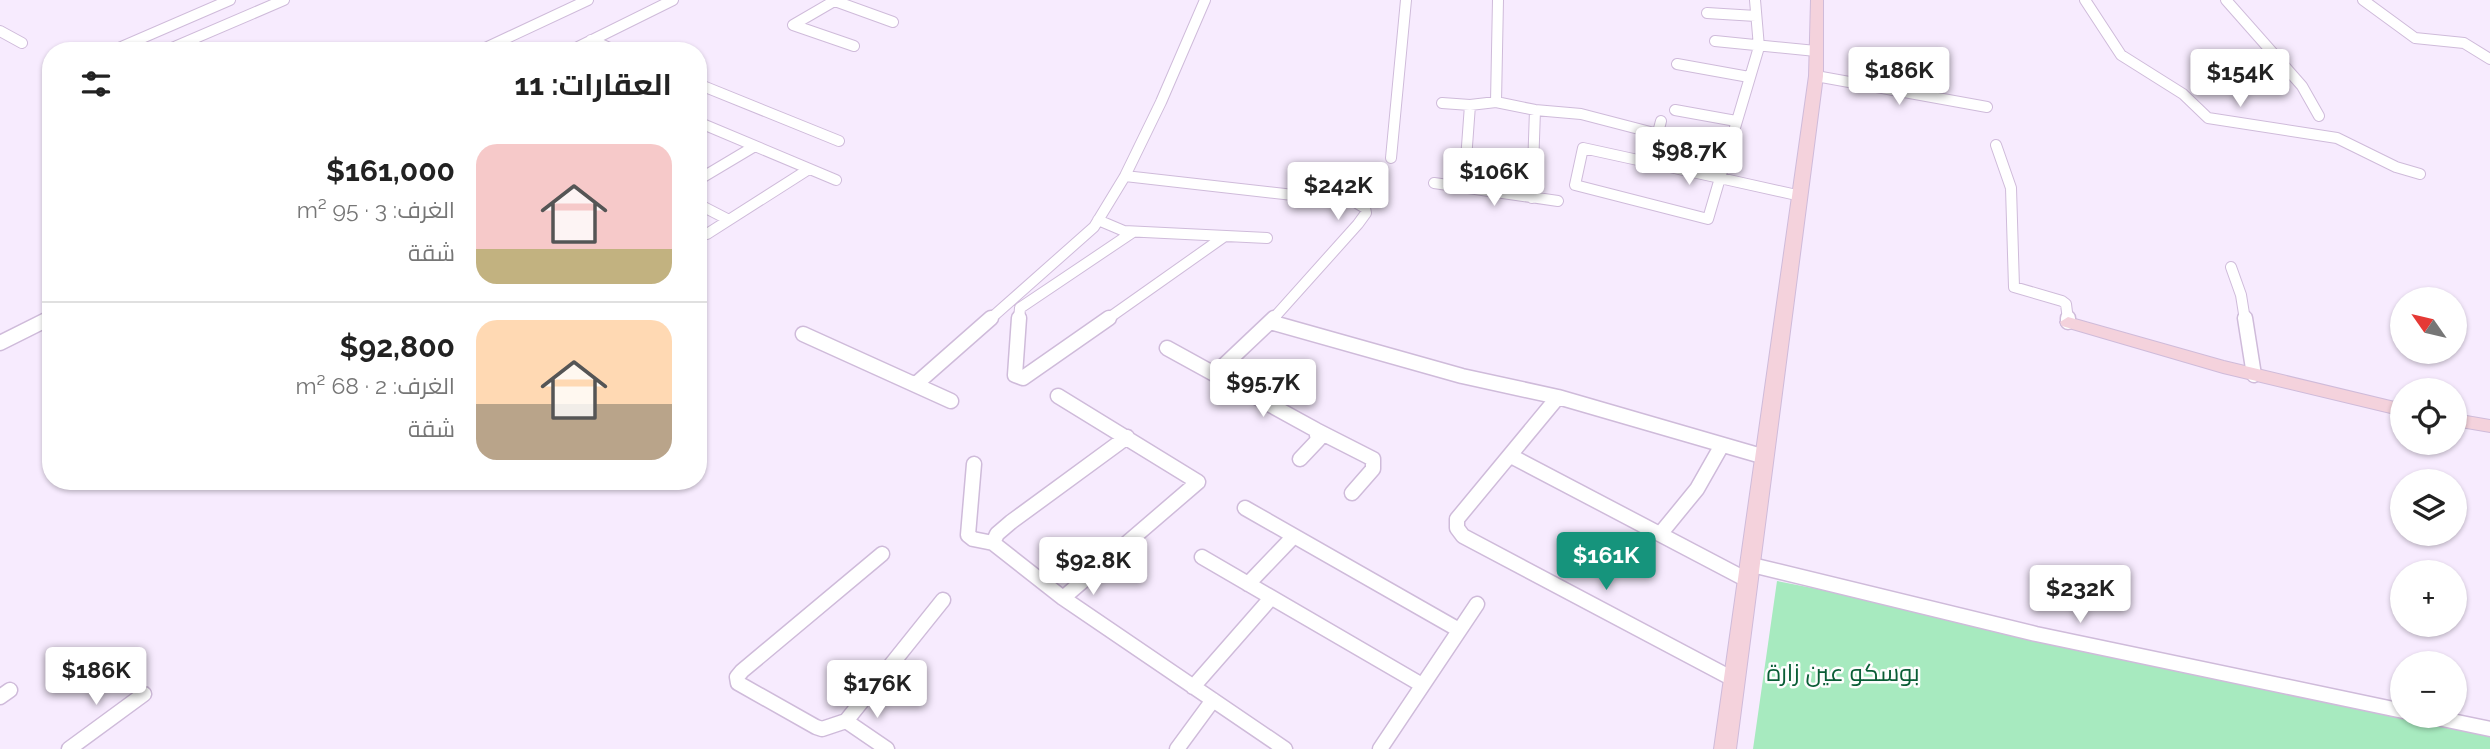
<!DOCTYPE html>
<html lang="ar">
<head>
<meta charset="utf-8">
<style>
  :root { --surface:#fff; --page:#f6f6f6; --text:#222; --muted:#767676; --line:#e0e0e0; --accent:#16947c }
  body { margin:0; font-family:Raleway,Cairo,sans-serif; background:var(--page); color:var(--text); direction:rtl; height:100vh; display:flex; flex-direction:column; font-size:26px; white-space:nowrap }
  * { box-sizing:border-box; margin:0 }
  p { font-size:23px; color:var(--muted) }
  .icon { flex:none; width:38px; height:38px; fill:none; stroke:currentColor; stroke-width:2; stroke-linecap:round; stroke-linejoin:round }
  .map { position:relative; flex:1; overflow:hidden; direction:ltr }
  .sheet { position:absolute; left:42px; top:42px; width:665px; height:448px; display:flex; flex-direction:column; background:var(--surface); border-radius:28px; box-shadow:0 2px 5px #0004; direction:rtl }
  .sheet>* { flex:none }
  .needle { width:46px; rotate:304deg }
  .fabs { position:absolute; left:2390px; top:287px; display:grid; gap:14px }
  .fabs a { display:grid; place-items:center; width:77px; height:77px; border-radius:50%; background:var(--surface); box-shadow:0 2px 5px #0004; font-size:35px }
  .price { position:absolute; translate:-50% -60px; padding:0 16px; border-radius:7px; background:#fff; color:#222; font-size:23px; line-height:46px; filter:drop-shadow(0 2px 4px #0008) }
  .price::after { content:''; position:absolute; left:50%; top:42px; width:21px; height:16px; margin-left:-10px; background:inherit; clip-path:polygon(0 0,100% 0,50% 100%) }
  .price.current { background:var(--accent); color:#fff }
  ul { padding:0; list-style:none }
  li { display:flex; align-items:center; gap:21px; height:175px; padding:0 35px }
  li+li { border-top:2px solid var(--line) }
  li span { display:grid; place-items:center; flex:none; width:196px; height:140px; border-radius:21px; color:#555 }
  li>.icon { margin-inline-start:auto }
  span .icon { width:84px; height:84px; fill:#fffc; stroke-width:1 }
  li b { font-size:30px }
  h2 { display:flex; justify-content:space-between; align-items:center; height:84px; padding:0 35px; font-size:30px }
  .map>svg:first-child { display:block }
  .green { fill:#a7eabf }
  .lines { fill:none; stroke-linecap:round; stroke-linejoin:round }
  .street-far1-casing { stroke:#cfbbda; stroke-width:12 }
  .street-casing { stroke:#cfbbda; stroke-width:17 }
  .secondary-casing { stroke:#cfbbda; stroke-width:2 }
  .street-far1 { stroke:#fff; stroke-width:10 }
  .street { stroke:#fff; stroke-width:14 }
  .secondary { fill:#f4d2dc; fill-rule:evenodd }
  .labels { text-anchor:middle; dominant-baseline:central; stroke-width:5; stroke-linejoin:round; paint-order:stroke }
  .near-park-label { font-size:24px; fill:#095d35; stroke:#fdfdfd }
</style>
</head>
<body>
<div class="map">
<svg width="2490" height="749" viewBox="0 0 2490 749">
  <rect width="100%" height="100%" fill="#f7ebfe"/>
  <path class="green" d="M1777,581L2403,704V716L2455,714L2490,721V749H1753Z"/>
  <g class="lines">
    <defs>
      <path id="street-far1" d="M836,0L793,25L854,46
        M2085,0L2121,55L2183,94L2208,118L2337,138L2396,167L2420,174
        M2226,0L2302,86L2319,116
        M2363,0L2415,38L2464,43L2490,59
        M835,1L893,22
        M1707,13L1756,16
        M0,31L22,43
        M591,40L617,51
        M1715,41L1816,51
        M112,51L230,0
        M165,51L284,0
        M479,51L588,0
        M570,51L673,0
        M1677,64L1749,77
        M1816,76L1987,107
        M698,84L839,141
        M1496,102L1498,0
        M1442,103L1470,105L1496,102L1535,110L1581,114L1658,134
        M1675,110L1736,121
        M698,122L836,180
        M1996,145L2011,188L2014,287L2062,301L2066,304L2068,320
        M1583,148L1720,178L1708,219L1575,185Z
        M1391,158L1406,0
        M1650,163L1661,121
        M1125,176L1355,202L1365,208L1366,213L1358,224L1272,320
        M1720,178L1801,196
        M1720,178L1759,47L1755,0
        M698,180L755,146
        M1434,183L1558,201
        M1464,187L1470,105
        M1532,198L1535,110
        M698,204L729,220
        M1098,220L1124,231L1267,238
        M707,234L809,169
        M2231,267L2241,295L2245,320
        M46,320L51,317
        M989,320L1094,227L1125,176L1161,102L1205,0
        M1019,320L1020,308L1133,232
        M1106,320L1225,236"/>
      <path id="street" d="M1019,318L1015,375L1023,378L1109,318
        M2068,318V322
        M2245,318L2254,375
        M1270,322L1462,376L1558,397L1765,457
        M803,334L951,401
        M0,343L50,318
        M1167,348L1316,430L1318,440L1300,459
        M1226,379L1219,370L1274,318
        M916,384L991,318
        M1058,396L1198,482L1063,598
        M1558,397L1457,519V528L1463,536L1733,679
        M1316,430L1373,459V469L1352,493
        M1127,437L1011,522L997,534L993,543L1063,598L1285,749
        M1511,456L1749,581
        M974,464L968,535L973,539L993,543
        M1245,508L1459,630
        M1661,533L1697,489L1722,445
        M882,554L742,671L737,677L738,683L816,727L822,729L846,721L943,600
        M1202,557L1422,685
        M1752,565L2036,634L2403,711
        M1248,584L1294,536
        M1193,687L1271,598
        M0,697L10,690
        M2428,716L2490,729
        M846,721L887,749
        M69,749L144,694
        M1177,749L1213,700
        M1380,749L1477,604"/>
      <path id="secondary" d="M1811,0H1823V76L1736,749H1714L1809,76Z
        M2068,317L2224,361L2403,404V416L2223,373L2062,326L2060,322Z
        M2455,414L2490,420V432L2455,426Z"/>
    </defs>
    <use href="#street-far1" class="street-far1-casing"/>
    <use href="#street" class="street-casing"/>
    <use href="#secondary" class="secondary-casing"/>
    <use href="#street-far1" class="street-far1"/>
    <use href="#street" class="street"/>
    <use href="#secondary" class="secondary"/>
  </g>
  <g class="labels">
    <g class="near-park-label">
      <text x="1843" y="672">بوسكو عين زارة</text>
    </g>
  </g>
</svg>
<div class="fabs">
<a><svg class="needle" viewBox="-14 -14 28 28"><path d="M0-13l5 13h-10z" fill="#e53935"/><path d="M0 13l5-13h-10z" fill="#767676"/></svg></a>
<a><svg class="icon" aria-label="locate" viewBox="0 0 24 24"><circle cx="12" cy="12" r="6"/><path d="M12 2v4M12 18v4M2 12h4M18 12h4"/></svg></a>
<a><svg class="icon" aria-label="layers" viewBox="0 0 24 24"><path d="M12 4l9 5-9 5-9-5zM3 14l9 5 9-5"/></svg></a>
<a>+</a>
<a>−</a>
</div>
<b class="price" style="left:1899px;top:107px">$186K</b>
<b class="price" style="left:2240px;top:109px">$154K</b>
<b class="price" style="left:1689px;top:187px">$98.7K</b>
<b class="price" style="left:1494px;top:208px">$106K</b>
<b class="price" style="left:1338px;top:222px">$242K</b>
<b class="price" style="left:1263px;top:419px">$95.7K</b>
<b class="price current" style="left:1606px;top:592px">$161K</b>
<b class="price" style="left:1093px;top:597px">$92.8K</b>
<b class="price" style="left:2080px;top:625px">$232K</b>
<b class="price" style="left:96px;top:707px">$186K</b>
<b class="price" style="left:877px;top:720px">$176K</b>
<section class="sheet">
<h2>العقارات: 11<svg class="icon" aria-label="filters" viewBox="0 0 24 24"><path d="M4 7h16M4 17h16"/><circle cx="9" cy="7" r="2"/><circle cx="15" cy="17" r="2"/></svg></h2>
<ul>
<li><span style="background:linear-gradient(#f6c9c9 75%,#c2b280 0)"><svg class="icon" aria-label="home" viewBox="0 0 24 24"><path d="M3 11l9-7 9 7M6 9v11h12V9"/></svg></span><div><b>$161,000</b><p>الغرف: 3 · 95 m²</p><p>شقة</p></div></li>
<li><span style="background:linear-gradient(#ffd9b3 60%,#b9a48a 0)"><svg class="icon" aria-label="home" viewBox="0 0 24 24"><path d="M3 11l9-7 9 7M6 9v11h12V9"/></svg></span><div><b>$92,800</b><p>الغرف: 2 · 68 m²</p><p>شقة</p></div></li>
</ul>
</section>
</div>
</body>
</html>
